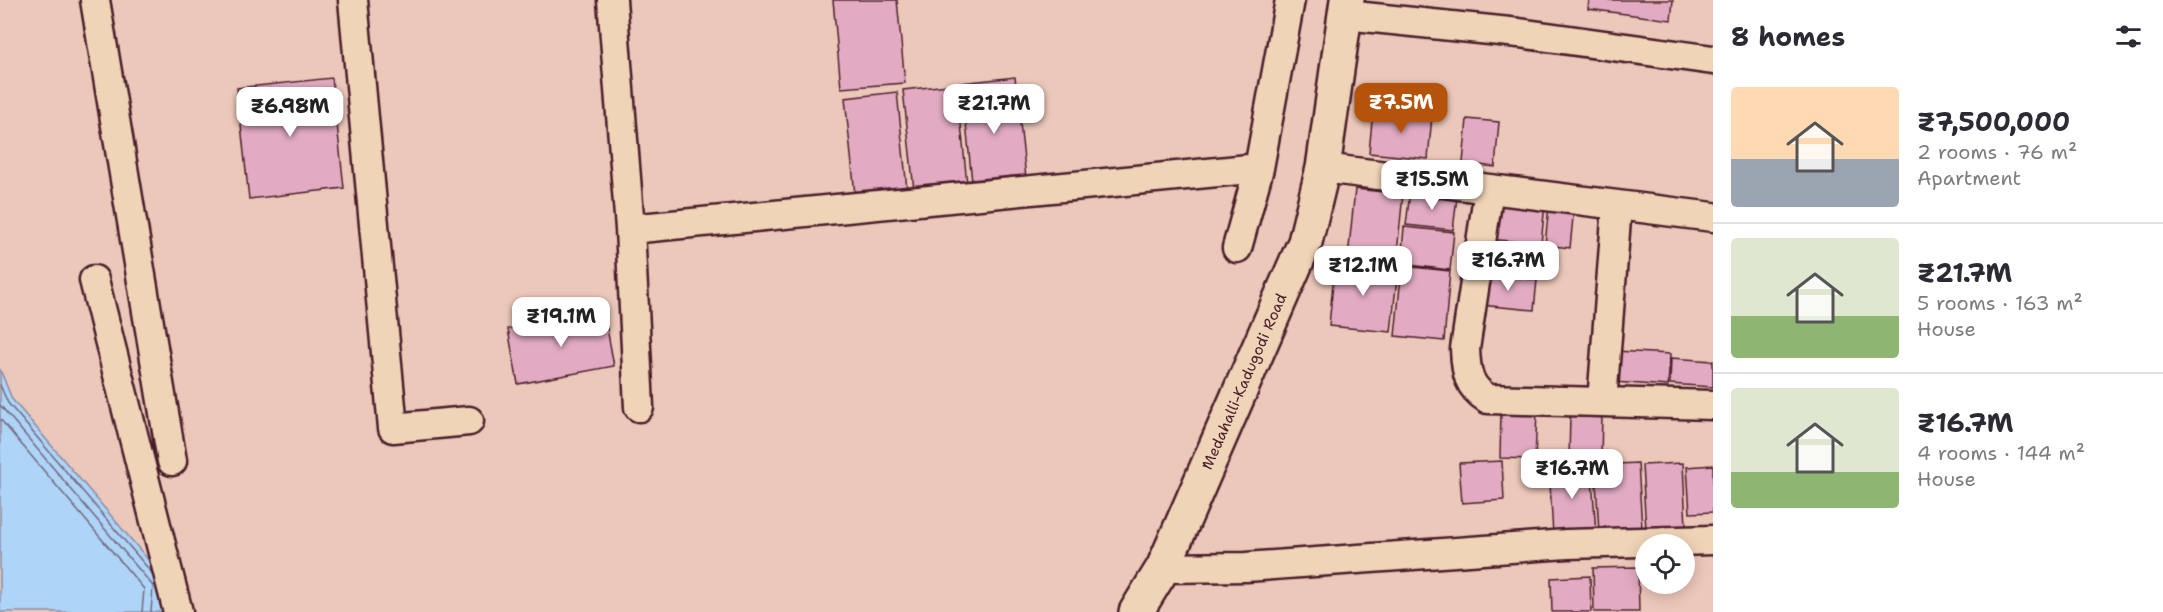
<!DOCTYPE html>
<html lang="en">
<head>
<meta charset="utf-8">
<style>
  :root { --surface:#fff; --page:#f2f2f3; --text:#2b2b33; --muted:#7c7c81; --line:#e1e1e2; --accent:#b45309 }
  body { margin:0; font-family:"Shantell Sans",sans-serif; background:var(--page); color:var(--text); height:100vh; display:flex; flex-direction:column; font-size:22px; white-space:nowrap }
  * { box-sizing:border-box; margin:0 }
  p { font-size:20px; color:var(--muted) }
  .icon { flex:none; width:33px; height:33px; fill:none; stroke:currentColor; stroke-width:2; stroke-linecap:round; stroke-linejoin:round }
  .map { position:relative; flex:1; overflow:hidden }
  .drawer { display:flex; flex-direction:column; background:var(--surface); width:450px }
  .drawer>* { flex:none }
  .tools { position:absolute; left:1635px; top:534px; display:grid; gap:12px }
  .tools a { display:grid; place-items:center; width:60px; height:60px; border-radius:50%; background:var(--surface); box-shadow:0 3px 15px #0003; font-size:30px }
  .price { position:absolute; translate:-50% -51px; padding:0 14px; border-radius:12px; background:#fff; color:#222; font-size:20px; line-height:39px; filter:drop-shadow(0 2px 3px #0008) }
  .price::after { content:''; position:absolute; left:50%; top:36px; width:18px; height:14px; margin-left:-9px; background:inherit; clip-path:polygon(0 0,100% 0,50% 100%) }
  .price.current { background:var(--accent); color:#fff }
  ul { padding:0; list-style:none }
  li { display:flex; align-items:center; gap:18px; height:150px; padding:0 18px }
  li+li { border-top:2px solid var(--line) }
  li span { display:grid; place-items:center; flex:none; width:168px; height:120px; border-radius:6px; color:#555 }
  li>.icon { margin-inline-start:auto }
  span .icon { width:72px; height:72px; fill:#fffc; stroke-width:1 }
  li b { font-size:26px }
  h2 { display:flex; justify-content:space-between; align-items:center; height:72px; padding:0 18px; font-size:26px }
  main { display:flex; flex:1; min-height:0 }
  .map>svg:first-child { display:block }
  .water { fill:#aed4f7; stroke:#868ca5; stroke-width:1.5 }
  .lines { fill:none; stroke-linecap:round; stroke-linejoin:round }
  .shore { stroke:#72677d; stroke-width:1.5 }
  .building { fill:#e2abc2; stroke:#4a1f2b; stroke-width:1.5 }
  .street-casing { stroke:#4a1f2b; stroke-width:33 }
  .secondary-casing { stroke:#4a1f2b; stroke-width:38 }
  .street { stroke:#f0d4b7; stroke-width:28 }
  .secondary { stroke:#f0d4b7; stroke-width:33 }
  .labels { text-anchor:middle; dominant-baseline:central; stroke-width:4.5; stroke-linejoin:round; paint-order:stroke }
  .street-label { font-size:15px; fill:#4a1f2b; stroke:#f0d4b7 }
</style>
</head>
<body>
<main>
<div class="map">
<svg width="1713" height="612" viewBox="0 0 1713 612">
  <rect width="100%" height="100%" fill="#ecc8ba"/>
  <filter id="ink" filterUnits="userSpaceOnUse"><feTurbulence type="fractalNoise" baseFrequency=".0167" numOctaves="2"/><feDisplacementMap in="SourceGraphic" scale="12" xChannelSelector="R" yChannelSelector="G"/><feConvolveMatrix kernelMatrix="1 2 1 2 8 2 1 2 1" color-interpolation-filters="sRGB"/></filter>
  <g filter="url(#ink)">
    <path class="water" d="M0,369L12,399L168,583L165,612H0Z"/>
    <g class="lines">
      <path class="shore" d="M0,385L8,403L152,573
        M0,405L153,586L151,612
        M0,419L144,589L142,612"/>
    </g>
    <path class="building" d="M833,0H897L905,83L841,88Z
      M1589,0H1673L1671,20L1588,9Z
      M1015,77L1027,187L973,192L962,83Z
      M332,78L344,188L249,199L237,88Z
      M957,84L968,194L915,199L903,90Z
      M897,92L908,199L856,204L845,98Z
      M1373,110L1432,116L1428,159L1369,153Z
      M1467,119L1499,122L1495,167L1463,163Z
      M1355,189L1403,194L1396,263L1348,257Z
      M1410,192L1457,197L1453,230L1406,225Z
      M1492,199L1545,204L1541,244L1488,239Z
      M1549,205L1574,207L1570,248L1545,245Z
      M1404,227L1454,232L1450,270L1401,264Z
      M1487,242L1541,248L1538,277L1484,272Z
      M1335,261L1398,268L1391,332L1329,326Z
      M1402,266L1450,271L1444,341L1395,336Z
      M1483,274L1537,280L1534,310L1480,305Z
      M604,312L614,366L518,384L508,329Z
      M1615,351L1670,354L1668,386L1614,382Z
      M1671,358L1713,361V387L1670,384Z
      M1501,411L1537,412L1535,459L1500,458Z
      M1570,416H1602L1601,459L1569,458Z
      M1502,461L1504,500L1462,503L1459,463Z
      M1638,463L1642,529L1599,532L1595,465Z
      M1683,463L1686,527L1646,530L1642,465Z
      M1591,464L1596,533L1553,535L1549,466Z
      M1713,465V512L1690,513L1687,467Z
      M1638,567L1639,612H1594L1593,568Z
      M1590,576L1591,612H1552L1551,578Z"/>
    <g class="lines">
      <defs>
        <path id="street" d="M95,0L172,461
          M353,0L393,428L469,421
          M612,0L630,229L639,407
          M1345,15L1519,33L1713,60
          M1323,168L1713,217
          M1489,189L1465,349C1466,372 1468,387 1488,399L1713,405
          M630,229L1259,168
          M1237,248L1259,168L1290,0
          M94,280L178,612
          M1602,402L1617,206
          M1163,568L1246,567L1567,544L1713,540"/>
        <g id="secondary">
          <path id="s1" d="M1136,612L1163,568L1305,242L1323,168L1347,0"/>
        </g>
      </defs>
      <use href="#street" class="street-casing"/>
      <use href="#secondary" class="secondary-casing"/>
      <use href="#street" class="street"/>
      <use href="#secondary" class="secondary"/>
    </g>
  </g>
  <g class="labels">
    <g class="street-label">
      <text stroke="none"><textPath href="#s1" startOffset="255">Medahalli-Kadugodi Road</textPath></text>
    </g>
  </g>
</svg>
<div class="tools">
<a><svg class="icon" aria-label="locate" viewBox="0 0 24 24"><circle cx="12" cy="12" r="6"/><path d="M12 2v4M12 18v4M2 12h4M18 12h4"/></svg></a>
</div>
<b class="price current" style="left:1401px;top:134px">₹7.5M</b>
<b class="price" style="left:994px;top:135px">₹21.7M</b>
<b class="price" style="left:290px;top:138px">₹6.98M</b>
<b class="price" style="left:1432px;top:211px">₹15.5M</b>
<b class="price" style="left:1508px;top:292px">₹16.7M</b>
<b class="price" style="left:1363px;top:297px">₹12.1M</b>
<b class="price" style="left:561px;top:348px">₹19.1M</b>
<b class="price" style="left:1572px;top:500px">₹16.7M</b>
</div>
<section class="drawer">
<h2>8 homes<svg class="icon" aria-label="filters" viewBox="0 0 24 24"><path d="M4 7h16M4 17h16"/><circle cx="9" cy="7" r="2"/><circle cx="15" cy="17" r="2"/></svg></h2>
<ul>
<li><span style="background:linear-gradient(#ffd9b3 60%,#9aa5b1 0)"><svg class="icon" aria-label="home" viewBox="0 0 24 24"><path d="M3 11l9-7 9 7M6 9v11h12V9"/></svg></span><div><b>₹7,500,000</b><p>2 rooms · 76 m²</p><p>Apartment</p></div></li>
<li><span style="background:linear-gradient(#dfe7d0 65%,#8fb573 0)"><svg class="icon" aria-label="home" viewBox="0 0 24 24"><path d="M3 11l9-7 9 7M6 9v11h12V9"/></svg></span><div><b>₹21.7M</b><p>5 rooms · 163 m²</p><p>House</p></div></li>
<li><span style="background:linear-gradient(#dfe7d0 70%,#8fb573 0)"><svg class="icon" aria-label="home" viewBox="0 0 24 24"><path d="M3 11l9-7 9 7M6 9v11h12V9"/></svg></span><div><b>₹16.7M</b><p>4 rooms · 144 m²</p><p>House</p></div></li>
</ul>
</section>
</main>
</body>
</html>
